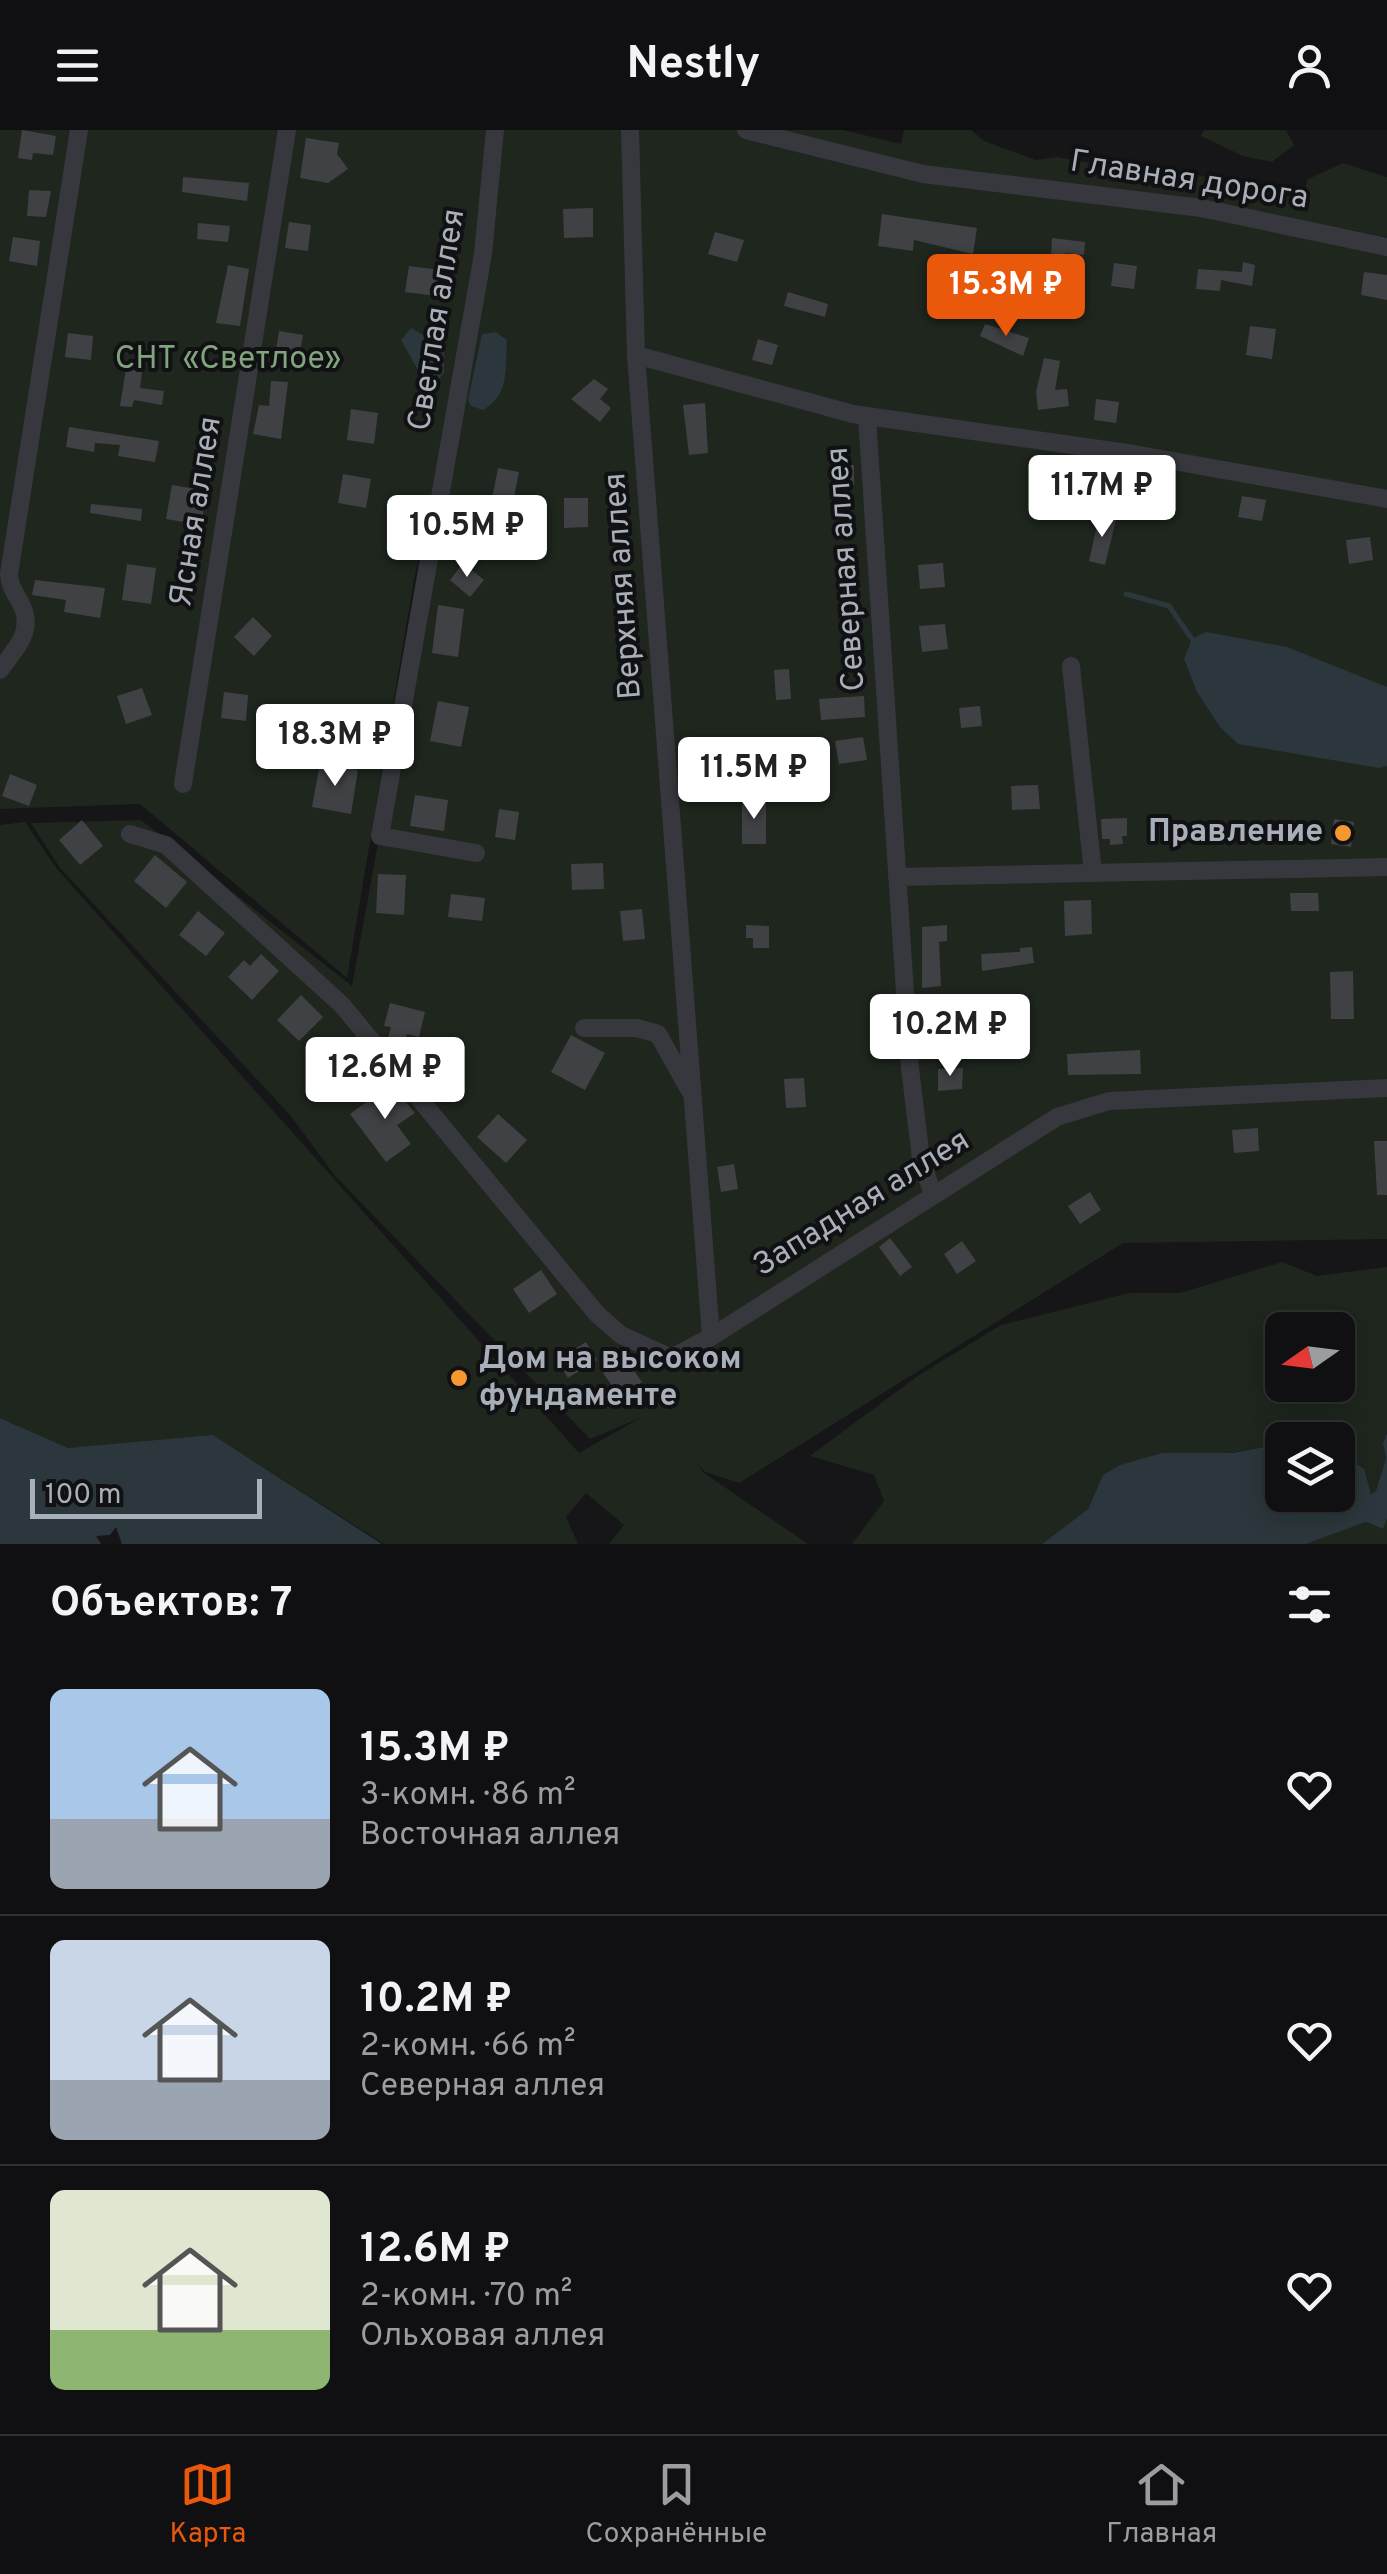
<!DOCTYPE html>
<html lang="ru">
<head>
<meta charset="utf-8">
<style>
  :root { --surface:#101012; --page:#1e1e20; --text:#f1f3f6; --muted:#9c9d9f; --line:#303032; --accent:#ea580c }
  body { margin:0; font-family:Overpass,sans-serif; background:var(--page); color:var(--text); height:100vh; display:flex; flex-direction:column; font-size:38px; white-space:nowrap }
  * { box-sizing:border-box; margin:0 }
  p { font-size:32px; color:var(--muted) }
  .icon { flex:none; width:55px; height:55px; fill:none; stroke:currentColor; stroke-width:2; stroke-linecap:round; stroke-linejoin:round }
  .map { position:relative; height:1414px; overflow:hidden }
  .side { display:flex; flex-direction:column; background:var(--surface); flex:1 }
  .side>* { flex:none }
  .needle { width:65px; rotate:256deg }
  .tools { position:absolute; left:1265px; top:1182px; display:grid; gap:20px }
  .tools a { display:grid; place-items:center; width:90px; height:90px; border-radius:15px; background:var(--surface); box-shadow:0 5px 25px #0003,0 0 0 2px var(--line); font-size:50px }
  .scale { position:absolute; left:30px; bottom:25px; width:232px; box-sizing:border-box; padding-left:10px; border:5px solid #a7afb8; border-top:0; font-size:28px; line-height:35px; white-space:nowrap; color:#a7afb8; -webkit-text-stroke:8px #111113; paint-order:stroke }
  .price { position:absolute; translate:-50% -85px; padding:0 22px; border-radius:10px; background:#fff; color:#222; font-size:32px; line-height:65px; filter:drop-shadow(0 2px 5px #0008) }
  .price::after { content:''; position:absolute; left:50%; top:60px; width:30px; height:22px; margin-left:-15px; background:inherit; clip-path:polygon(0 0,100% 0,50% 100%) }
  .price.selected { background:var(--accent); color:#fff }
  ul { padding:0; list-style:none }
  li { display:flex; align-items:center; gap:30px; height:250px; padding:0 50px }
  li+li { border-top:2px solid var(--line) }
  li span { display:grid; place-items:center; flex:none; width:280px; height:200px; border-radius:15px; color:#555 }
  li>.icon { margin-inline-start:auto }
  span .icon { width:120px; height:120px; fill:#fffc; stroke-width:1 }
  li b { font-size:42px }
  h2 { display:flex; justify-content:space-between; align-items:center; height:120px; padding:0 50px; font-size:42px }
  header { display:flex; justify-content:space-between; align-items:center; height:130px; padding:0 50px; background:var(--surface); font-size:45px; font-weight:700 }
  .tabs { display:flex; justify-content:space-around; align-items:center; height:140px; border-top:2px solid var(--line); background:var(--surface); font-size:28px; color:var(--muted) }
  .tabs a { display:grid; justify-items:center; gap:5px }
  .tabs .selected { color:var(--accent) }
  .map>svg:first-child { display:block }
  .green { fill:#1e261e; fill-rule:evenodd }
  .water { fill:#2b373c; fill-rule:evenodd }
  .lines { fill:none; stroke-linecap:round; stroke-linejoin:round }
  .stream { stroke:#2b373c; stroke-width:5 }
  .building { fill:#404145 }
  .minor { stroke:#37383d; stroke-width:18 }
  .poi-dot { fill:#f7972f; stroke:#111113; stroke-width:4 }
  .labels { text-anchor:middle; dominant-baseline:central; stroke-width:8; stroke-linejoin:round; paint-order:stroke }
  .street-label { font-size:32px; fill:#a7afb8; stroke:#111113 }
  .park-label { font-size:32px; fill:#81a47e; stroke:#111113 }
  .poi-label { font-size:32px; font-weight:bold; fill:#a7afb8; stroke:#111113; text-anchor:end }
</style>
</head>
<body>
<header><svg class="icon" aria-label="menu" viewBox="0 0 24 24"><path d="M4 6h16M4 12h16M4 18h16"/></svg>Nestly<svg class="icon" aria-label="person" viewBox="0 0 24 24"><circle cx="12" cy="8" r="4"/><path d="M4 21q1-7 8-7t8 7"/></svg></header>
<div class="map">
<svg width="1387" height="1414" viewBox="0 0 1387 1414">
  <rect width="100%" height="100%" fill="#161618"/>
  <path class="green" d="M0,0H761L924,37L775,0H843L901,14L904,0H971L984,11L1036,30L1057,27L1148,43L1191,44L1261,57L1301,71L1308,49L1343,33L1387,47V107L1181,67L1032,51L1387,112V1109L1123,1113L739,1353L705,1342L696,1332L704,1343L808,1414H609L624,1395L586,1363L566,1387L578,1414H384L219,1309L68,1318L0,1288V695L25,692L57,739L579,1323L642,1287L590,1309L336,1047L290,985L60,738L31,693L141,690L352,856L478,162L414,450L347,848L140,674L0,679Z
    M1204,0H1286L1294,15L1272,32L1243,26L1201,6Z
    M1282,1132L1317,1146L1387,1137V1303L1383,1313L1386,1328L1376,1362L1370,1364L1339,1309L1311,1295L1264,1317L1103,1345L1088,1379L1042,1414H852L884,1371L874,1345L810,1326L919,1245L1001,1195L1129,1163H1180ZM1282,1200H1338V1255H1282Z
    M1387,1389V1414H1306L1366,1392L1383,1399Z"/>
  <path class="water" d="M411,198L444,217V242L438,251L431,253L423,249L401,210Z
    M496,202L507,210C505,238 510,265 483,280L471,276L468,270L482,204Z
    M1206,502L1287,517L1387,557V636L1379,638L1238,614L1220,597L1197,562L1184,529L1192,509Z
    M0,1288L68,1318L213,1305L382,1414H122L116,1397L110,1405L96,1406L101,1414H0Z
    M1323,1291C1337,1307 1345,1328 1364,1339L1371,1364L1376,1361L1386,1328L1383,1313L1387,1303V1389L1383,1399L1366,1392L1306,1414H1042L1088,1379L1103,1345L1120,1335L1162,1323H1232L1264,1317ZM1282,1310H1338V1365H1282Z"/>
  <g class="lines">
    <path class="stream" d="M1126,464L1169,476L1192,509"/>
  </g>
  <path class="building" d="M22,0L56,6L53,25L33,23L32,30L18,28Z
    M306,8L339,13L337,24L348,39L328,53L300,48Z
    M183,47L249,53L247,71L182,62Z
    M29,60L51,61L46,87L27,86Z
    M593,78V107L564,108L563,79Z
    M882,84L977,98L973,124L914,110L913,121L878,116Z
    M289,92L311,95L308,121L285,118Z
    M198,93L230,96L228,112L197,109Z
    M715,102L744,110L737,132L708,124Z
    M13,107L40,111L37,136L9,131Z
    M1052,108L1085,112L1084,125L1065,123V129L1051,128Z
    M1243,132L1255,135L1252,156L1221,150L1220,161L1196,159L1198,139L1242,142Z
    M1114,133L1137,136L1134,159L1111,156Z
    M228,135L249,139L240,196L216,193Z
    M409,136L448,141L444,167L405,162Z
    M1364,142L1387,145V170L1361,165Z
    M1060,155L1082,158L1079,180L1057,177Z
    M788,162L828,174L825,187L784,176Z
    M985,194L1029,208L1023,226L980,206Z
    M1250,196L1276,199L1272,229L1246,225Z
    M279,201L303,205L300,223L276,220Z
    M68,203L93,206L91,230L65,227Z
    M758,209L778,215L772,235L752,230Z
    M1044,228L1060,231L1055,260L1067,259L1069,276L1038,280L1036,262Z
    M126,239L142,241L140,258L164,261L162,275L134,270L132,277L120,276Z
    M594,249L608,259L600,269L611,278L600,292L571,269Z
    M271,251L288,252L281,309L253,304L259,275L269,276Z
    M1096,269L1119,272L1116,293L1094,290Z
    M705,273L708,323L689,325L683,275Z
    M351,279L378,283L374,314L347,310Z
    M69,297L159,311L155,332L118,326L120,315L95,313L94,322L66,317Z
    M831,335H854V355L830,354Z
    M498,338L519,342L507,403L486,399Z
    M343,344L371,349L366,378L338,373Z
    M172,355L207,361L201,395L166,389Z
    M1242,366L1266,370L1262,391L1238,387Z
    M564,368H588V397L564,398Z
    M91,374L142,379L141,391L90,383Z
    M1099,386L1116,390L1105,435L1089,431Z
    M1370,407L1373,430L1349,434L1346,410Z
    M463,433L484,450L470,467L450,450Z
    M943,433L945,457L920,459L918,435Z
    M127,434L156,438L151,474L122,470Z
    M35,450L105,458L100,488L64,482L66,470L32,465Z
    M438,475L464,479L458,527L432,523Z
    M253,487L272,506L254,526L234,507Z
    M945,494L948,519L922,522L919,496Z
    M789,539L791,569L776,570L774,540Z
    M142,558L152,585L126,594L117,566Z
    M224,562L248,565L246,591L221,588Z
    M864,566L865,587L821,590L819,569Z
    M438,571L469,577L461,617L430,611Z
    M980,576L982,596L961,598L959,578Z
    M863,607L867,630L839,634L835,611Z
    M320,633L358,640L351,684L312,677Z
    M10,644L37,655L29,676L2,666Z
    M1038,655L1040,679L1012,680L1011,656Z
    M415,665L448,670L444,701L410,696Z
    M742,671H766V714H742Z
    M499,679L519,682L515,710L495,707Z
    M1127,688V706H1122L1123,714L1110,715V709H1102L1101,689Z
    M1334,689L1354,692L1351,717L1331,714Z
    M82,690L103,716L80,735L59,710Z
    M155,725L187,752L166,778L134,751Z
    M603,733L604,759L572,760L571,734Z
    M378,744L406,745L404,785L376,783Z
    M1290,763H1318L1319,781H1291Z
    M451,764L485,768L482,791L448,787Z
    M1091,770L1092,804L1065,806L1064,771Z
    M642,779L645,809L623,811L620,781Z
    M198,781L225,803L206,826L179,805Z
    M746,795L769,796V818H753V808H746Z
    M947,795V811L939,812L941,856L922,858V797Z
    M1032,817L1034,833L982,841L981,824L1020,822V818Z
    M261,824L279,841L252,870L228,847L244,830L250,836Z
    M1353,841L1354,889H1331L1330,842Z
    M301,865L323,887L299,911L277,890Z
    M390,873L425,882L419,907L407,904L405,912L388,908L391,897L384,896Z
    M571,905L605,923L585,960L551,942Z
    M352,915L371,938L342,961L324,937Z
    M1140,920L1141,944L1068,945L1067,924Z
    M963,938L962,959L938,961V939Z
    M804,948L806,977L786,978L784,949Z
    M391,954L415,983L397,995L411,1014L386,1032L350,984Z
    M498,984L527,1010L506,1033L477,1007Z
    M1258,998L1259,1021L1234,1023L1232,1000Z
    M1374,1011H1387V1065H1377Z
    M734,1034L738,1059L721,1062L717,1037Z
    M1090,1062L1101,1080L1080,1094L1068,1076Z
    M890,1108L912,1137L900,1146L879,1117Z
    M962,1111L976,1131L957,1144L944,1124Z
    M541,1140L557,1164L529,1183L513,1159Z
    M586,1212L597,1230L568,1248L557,1230Z
    M625,1228L642,1252L620,1267L603,1243Z"/>
  <g class="lines">
    <path class="minor" d="M630,0L636,225L711,1207
      M746,0L923,44L1201,78L1387,117
      M636,225L853,284L1134,324L1387,369
      M867,287L910,938L921,1029L933,1065
      M1071,536L1093,743
      M0,540C12,523 32,504 24,481C19,466 10,461 9,444L79,0
      M183,654L287,0
      M130,704L166,715L342,875L597,1184L621,1205L671,1228L711,1207L1057,987L1109,971L1387,958
      M476,723L380,706L483,124L495,0
      M897,747L1387,737
      M584,898H637L658,904L690,961"/>
  </g>
  <g class="poi-dot">
    <circle cx="1343" cy="703" r="10"/>
    <circle cx="459" cy="1248" r="10"/>
  </g>
  <g class="labels">
    <g class="street-label">
      <text transform="translate(1189 51) rotate(9)">Главная дорога</text>
      <text transform="translate(438 190) rotate(-81)">Светлая аллея</text>
      <text transform="translate(197 382) rotate(-81)">Ясная аллея</text>
      <text transform="translate(847 439) rotate(-94)">Северная аллея</text>
      <text transform="translate(624 456) rotate(-94)">Верхняя аллея</text>
      <text transform="translate(862 1074) rotate(-32)">Западная аллея</text>
    </g>
    <g class="park-label">
      <text x="228" y="230">СНТ «Светлое»</text>
    </g>
    <g class="poi-label">
      <text x="1323" y="703">Правление</text>
      <text x="479" y="1230" text-anchor="start">Дом на высоком<tspan x="479" dy="37">фундаменте</tspan></text>
    </g>
  </g>
</svg>
<div class="tools">
<a><svg class="needle" viewBox="-14 -14 28 28"><path d="M0-13l5 13h-10z" fill="#e53935"/><path d="M0 13l5-13h-10z" fill="#9c9d9f"/></svg></a>
<a><svg class="icon" aria-label="layers" viewBox="0 0 24 24"><path d="M12 4l9 5-9 5-9-5zM3 14l9 5 9-5"/></svg></a>
</div>
<div class="scale">100 m</div>
<b class="price selected" style="left:1006px;top:209px">15.3M ₽</b>
<b class="price" style="left:1102px;top:410px">11.7M ₽</b>
<b class="price" style="left:467px;top:450px">10.5M ₽</b>
<b class="price" style="left:335px;top:659px">18.3M ₽</b>
<b class="price" style="left:754px;top:692px">11.5M ₽</b>
<b class="price" style="left:950px;top:949px">10.2M ₽</b>
<b class="price" style="left:385px;top:992px">12.6M ₽</b>
</div>
<section class="side">
<h2>Объектов: 7<svg class="icon" aria-label="filters" viewBox="0 0 24 24"><path d="M4 7h16M4 17h16"/><circle cx="9" cy="7" r="2"/><circle cx="15" cy="17" r="2"/></svg></h2>
<ul>
<li><span style="background:linear-gradient(#a9c7e8 65%,#9aa5b1 0)"><svg class="icon" aria-label="home" viewBox="0 0 24 24"><path d="M3 11l9-7 9 7M6 9v11h12V9"/></svg></span><div><b>15.3M ₽</b><p>3-комн. · 86 m²</p><p>Восточная аллея</p></div><svg class="icon" aria-label="heart" viewBox="0 0 24 24"><path d="M12 20l-8-8c-3-5 5-10 8-4 3-6 11-1 8 4z"/></svg></li>
<li><span style="background:linear-gradient(#c9d6e8 70%,#9aa5b1 0)"><svg class="icon" aria-label="home" viewBox="0 0 24 24"><path d="M3 11l9-7 9 7M6 9v11h12V9"/></svg></span><div><b>10.2M ₽</b><p>2-комн. · 66 m²</p><p>Северная аллея</p></div><svg class="icon" aria-label="heart" viewBox="0 0 24 24"><path d="M12 20l-8-8c-3-5 5-10 8-4 3-6 11-1 8 4z"/></svg></li>
<li><span style="background:linear-gradient(#dfe7d0 70%,#8fb573 0)"><svg class="icon" aria-label="home" viewBox="0 0 24 24"><path d="M3 11l9-7 9 7M6 9v11h12V9"/></svg></span><div><b>12.6M ₽</b><p>2-комн. · 70 m²</p><p>Ольховая аллея</p></div><svg class="icon" aria-label="heart" viewBox="0 0 24 24"><path d="M12 20l-8-8c-3-5 5-10 8-4 3-6 11-1 8 4z"/></svg></li>
</ul>
</section>
<nav class="tabs">
<a class="selected"><svg class="icon" aria-label="map" viewBox="0 0 24 24"><path d="M3 6l6-2 6 2 6-2v14l-6 2-6-2-6 2zM9 4v14M15 6v14"/></svg>Карта</a>
<a><svg class="icon" aria-label="saved" viewBox="0 0 24 24"><path d="M7 4h10v16l-5-4-5 4z"/></svg>Сохранённые</a>
<a><svg class="icon" aria-label="home" viewBox="0 0 24 24"><path d="M3 11l9-7 9 7M6 9v11h12V9"/></svg>Главная</a>
</nav>
</body>
</html>
